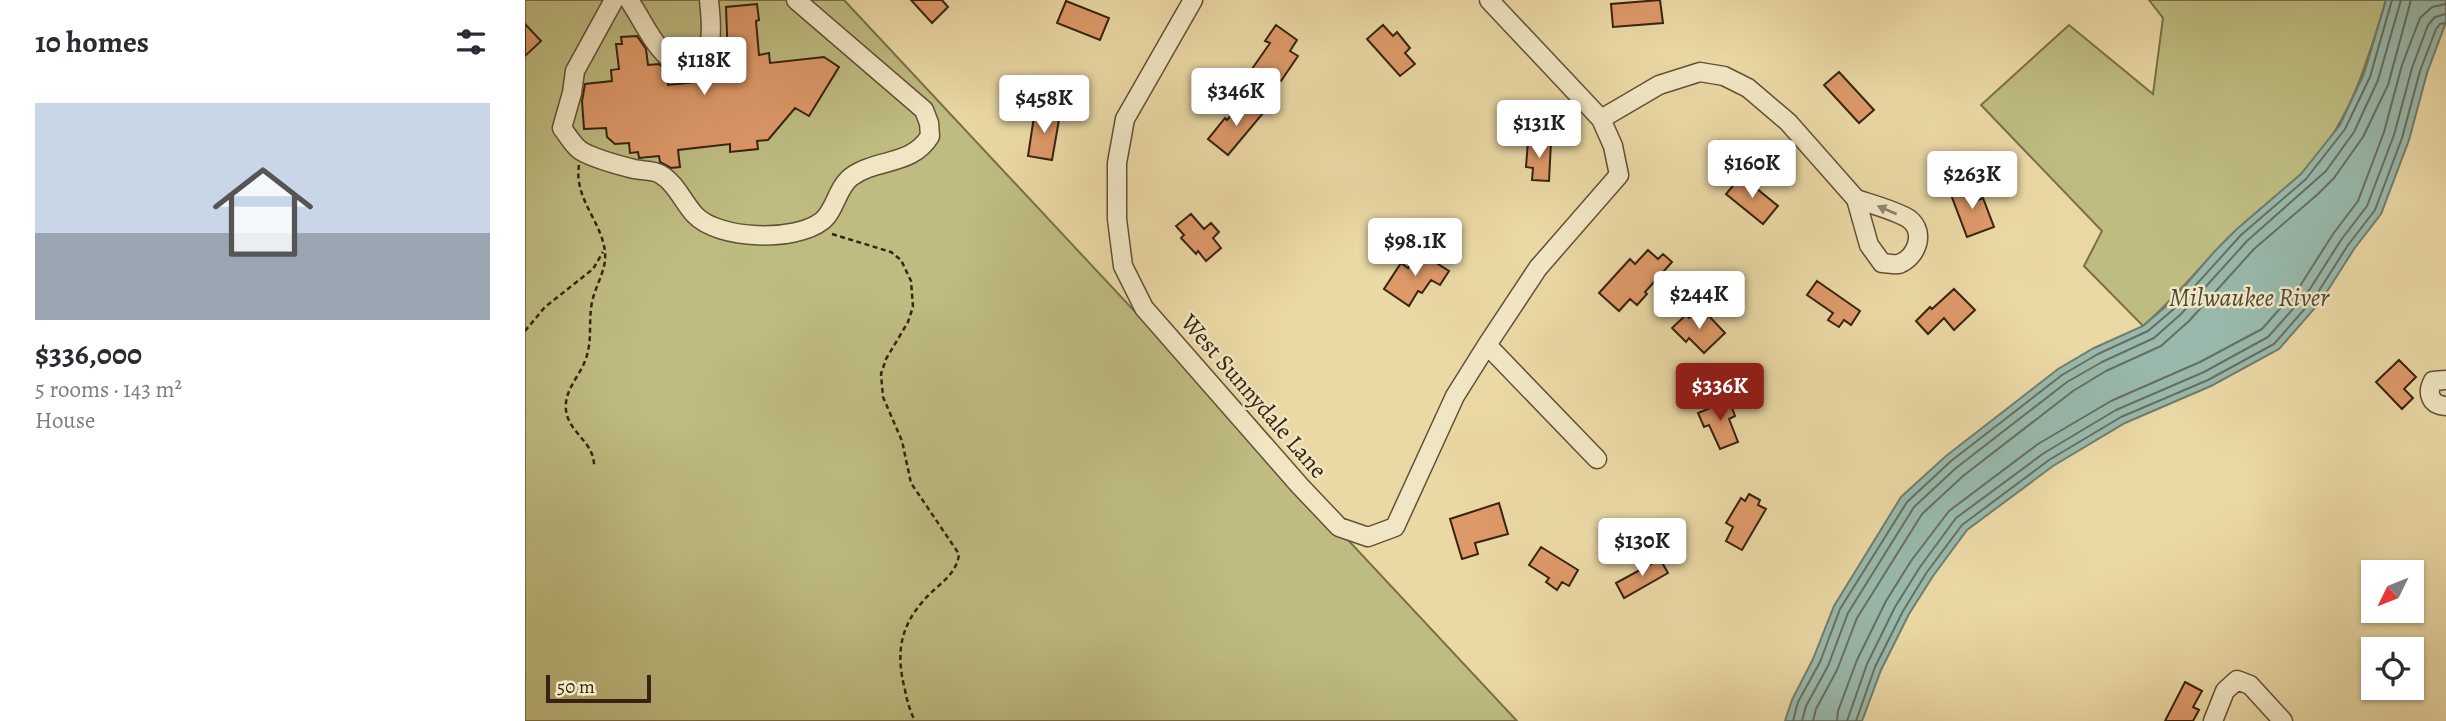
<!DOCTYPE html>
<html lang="en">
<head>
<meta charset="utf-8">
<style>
  :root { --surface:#fff; --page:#f2f2f3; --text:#2b2b33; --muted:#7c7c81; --accent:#8f2418 }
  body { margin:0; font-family:Alegreya,serif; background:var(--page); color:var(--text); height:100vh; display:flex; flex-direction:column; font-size:26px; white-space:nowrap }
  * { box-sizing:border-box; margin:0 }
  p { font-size:23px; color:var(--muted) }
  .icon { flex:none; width:38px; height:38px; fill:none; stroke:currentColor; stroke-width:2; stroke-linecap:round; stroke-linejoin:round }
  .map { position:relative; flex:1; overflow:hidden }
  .panel { display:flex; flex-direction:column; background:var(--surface); width:525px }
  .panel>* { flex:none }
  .needle { width:46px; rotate:227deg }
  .fabs { position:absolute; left:1836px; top:560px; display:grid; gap:14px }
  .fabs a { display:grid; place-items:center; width:63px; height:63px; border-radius:0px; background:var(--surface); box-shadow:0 2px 5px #0004; font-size:35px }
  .scale { position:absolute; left:21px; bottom:18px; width:105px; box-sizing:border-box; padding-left:7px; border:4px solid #372310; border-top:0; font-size:19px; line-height:24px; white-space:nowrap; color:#372310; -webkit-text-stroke:5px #f1e6c4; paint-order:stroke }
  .price { position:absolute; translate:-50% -60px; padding:0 16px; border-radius:7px; background:#fff; color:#222; font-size:23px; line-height:46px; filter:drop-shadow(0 2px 4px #0008) }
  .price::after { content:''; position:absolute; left:50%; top:42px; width:21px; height:16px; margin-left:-10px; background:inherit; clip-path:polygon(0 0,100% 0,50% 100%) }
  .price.current { background:var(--accent); color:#fff }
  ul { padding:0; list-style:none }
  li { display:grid; align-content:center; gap:14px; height:371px; padding:0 35px }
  li span { display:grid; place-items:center; height:217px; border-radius:0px; color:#555 }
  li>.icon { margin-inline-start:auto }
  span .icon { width:126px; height:126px; fill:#fffc; stroke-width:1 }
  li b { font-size:30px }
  h2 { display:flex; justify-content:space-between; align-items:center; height:84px; padding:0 35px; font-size:30px }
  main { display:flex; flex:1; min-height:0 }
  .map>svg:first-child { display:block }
  .green { fill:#bebc81; stroke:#7a7048; stroke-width:2 }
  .water { fill:#98b9ac; stroke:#717d6e; stroke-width:2 }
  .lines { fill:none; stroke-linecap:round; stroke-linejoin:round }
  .shore { stroke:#686e5e; stroke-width:2 }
  .building { fill:#de9969; stroke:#372310; stroke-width:2 }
  .minor-casing { stroke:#645035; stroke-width:21 }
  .path { stroke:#372310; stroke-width:2.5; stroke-dasharray:5 3.5; stroke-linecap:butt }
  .minor { stroke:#f1e6c4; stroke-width:18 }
  .oneway { fill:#94846a }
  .labels { text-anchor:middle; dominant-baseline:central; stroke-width:5; stroke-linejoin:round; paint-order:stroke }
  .street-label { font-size:24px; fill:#372310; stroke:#f1e6c4 }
  .water-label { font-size:26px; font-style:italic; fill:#4f4837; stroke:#f1e6c4 }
</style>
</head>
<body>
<main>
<section class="panel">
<h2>10 homes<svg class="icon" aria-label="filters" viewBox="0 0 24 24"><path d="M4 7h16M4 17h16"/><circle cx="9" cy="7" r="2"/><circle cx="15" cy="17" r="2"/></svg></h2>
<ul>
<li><span style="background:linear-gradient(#c9d6e8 60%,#9aa5b1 0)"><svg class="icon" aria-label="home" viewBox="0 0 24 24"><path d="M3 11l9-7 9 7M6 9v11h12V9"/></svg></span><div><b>$336,000</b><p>5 rooms · 143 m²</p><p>House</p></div></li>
</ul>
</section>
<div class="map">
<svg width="1921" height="721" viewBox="0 0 1921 721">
  <rect width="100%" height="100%" fill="#ead8a5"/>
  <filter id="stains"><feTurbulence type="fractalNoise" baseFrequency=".00286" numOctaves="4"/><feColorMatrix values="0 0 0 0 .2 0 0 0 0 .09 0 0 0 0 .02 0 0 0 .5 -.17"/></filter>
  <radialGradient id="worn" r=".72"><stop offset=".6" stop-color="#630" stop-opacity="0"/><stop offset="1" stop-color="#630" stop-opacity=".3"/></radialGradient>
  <path class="green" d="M0,0H319L992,721H0Z
    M1624,0H1861C1842,63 1824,128 1775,175C1752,197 1726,215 1703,238C1674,267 1650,299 1618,326L1559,266L1577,231L1456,105L1544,25L1628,94L1638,18Z"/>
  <path class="water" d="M1861,0H1921V22L1902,73L1884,140L1856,214L1829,249L1796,301L1754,349L1686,386L1600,423L1528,466L1442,530L1408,576L1384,614L1356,670L1337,721H1260L1267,700L1288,659L1309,606L1376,497L1421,456L1533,369L1569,348L1618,326L1645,303L1690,251L1712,229L1776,174L1815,125L1839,74Z"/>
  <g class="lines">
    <path class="shore" d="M1268,721L1273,702L1295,662L1315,609L1382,502L1426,461L1537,375L1573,354L1623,331L1650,308L1716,235L1781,179L1820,129L1845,77L1867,0
      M1277,721L1281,706L1303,666L1323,613L1389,507L1431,468L1542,382L1577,362L1629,338L1656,314L1722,241L1801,171L1829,132L1853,80L1876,0
      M1288,721L1291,709L1312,670L1332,618L1397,514L1438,476L1548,391L1581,371L1636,346L1664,321L1729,249L1793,194L1809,178L1838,137L1863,85L1886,0
      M1312,721L1313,711L1332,660L1361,601L1386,561L1424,511L1513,444L1586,401L1675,362L1737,329L1775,286L1808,234L1833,201L1859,132L1877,65L1895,18L1907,7L1921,4
      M1322,721L1342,664L1370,607L1395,567L1431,518L1519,453L1591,410L1679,372L1743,337L1783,292L1816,240L1842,206L1869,135L1887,68L1903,25L1910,17L1921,14
      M1331,721L1350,667L1378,611L1402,572L1437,525L1524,460L1596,417L1683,380L1749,344L1790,297L1823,245L1850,210L1877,138L1895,71L1911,29L1915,24L1921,23"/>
  </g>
  <path class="building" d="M386,0H417L423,7L407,23Z
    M1135,0L1138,23L1088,27L1086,4Z
    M541,1L584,18L575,40L532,23Z
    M232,4L234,20L231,21L234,55L244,53L245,63L299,57L314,67L284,116L270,108L243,140L232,141L233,149L205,152V144L153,150L155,167L146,168L135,162L134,156L114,158L113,152L105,153L104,143L90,144L82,137L81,128L59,129L57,101L60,84L87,81L86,70L94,69L91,44H97L96,37L112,36L121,49L123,65L134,64L142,71L143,85L190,80L188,62L203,59L201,7Z
    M0,24L16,41L0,56Z
    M751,25L772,40L765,51L773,56L756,81L749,77L746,81L727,69L745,43L740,41Z
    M858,25L868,36L872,32L885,48L880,53L890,64L875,76L842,39Z
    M1314,72L1349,110L1334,123L1299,85Z
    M723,100L739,112L703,155L683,139L700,118L702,120L708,113L711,116Z
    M510,110L535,114L527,160L503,156Z
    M1003,141L1026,142L1024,181L1007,180L1008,168L1001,167Z
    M1216,176L1253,206L1238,224L1201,194Z
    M1445,185L1451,201L1458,198L1469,227L1442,237L1425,192Z
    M666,214L679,229L686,223L694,232L688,238L696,248L681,261L673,251L671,254L656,238L659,235L651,226Z
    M1123,250L1133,259L1138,254L1147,262L1120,292L1122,294L1112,305L1105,299L1094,311L1074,293L1105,259L1110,264Z
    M894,252L924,271L915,285L906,280L897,293L893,291L884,306L859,289L876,263L883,268Z
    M1292,281L1335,311L1326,325L1319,320L1314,327L1303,320L1308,313L1282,295Z
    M1429,289L1450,310L1429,330L1419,318L1403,334L1391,321L1405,307L1407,309Z
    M1172,310L1180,319L1184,316L1200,333L1179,353L1164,338L1161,342L1147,328L1161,315L1164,318Z
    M1874,360L1891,377L1879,389L1888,398L1877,409L1851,382Z
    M1204,400L1210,416L1204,419L1213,442L1195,449L1184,425L1179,427L1173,413Z
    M1224,494L1235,500L1233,505L1241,509L1217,550L1201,541L1208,527L1201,523L1216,498L1220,501Z
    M974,503L983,534L950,543L953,554L937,559L925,519Z
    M1016,547L1053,570L1044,586L1037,582L1032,590L1021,582L1024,578L1004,565Z
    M1135,559L1143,573L1099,598L1091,583Z
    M1660,682L1677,691L1668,707L1674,710L1668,721H1640Z"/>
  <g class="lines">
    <defs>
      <path id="minor" d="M89,0L50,71L47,93L37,128C43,136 50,148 58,152C73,160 93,165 109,169C118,171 128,170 135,174C151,183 158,202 170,215C194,240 270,242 297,221C310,211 312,188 326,177C352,158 387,166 405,136L404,123L399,110L271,0
        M104,0C119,22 132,56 158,67
        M668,0L600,119L592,163V219L598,266L619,308L775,486L814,527L843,537L870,527L930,396L962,345L1013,268L1094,175L1088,146L1076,119L964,0
        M170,65C191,50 186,23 184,0
        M1076,119L1134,85L1175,72L1199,76L1223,88L1263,122L1331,199L1344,245L1357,263C1362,263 1369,265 1374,264C1392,257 1401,232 1384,219C1372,211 1346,204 1331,199
        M962,345L1072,459
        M1921,380L1908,381C1901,394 1906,405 1921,406
        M1688,721L1700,691L1712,680L1725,685L1758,721"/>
    </defs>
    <use href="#minor" class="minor-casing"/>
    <path class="path" d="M54,165C48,202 83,226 80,261C78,275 70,288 67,302C63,322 68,341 60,361C54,377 39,390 41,410C43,432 69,442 69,465
      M307,234L366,252L376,260L386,281L388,307L383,322L361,359L356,374L358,397L377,441L386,483L434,554C432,575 412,585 399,600C374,628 371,655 380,690C382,701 385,711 390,721
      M0,331L20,307L68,269L78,252"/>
    <use href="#minor" class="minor"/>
  </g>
  <defs><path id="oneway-solid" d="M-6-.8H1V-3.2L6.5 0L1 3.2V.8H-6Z" transform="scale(1.75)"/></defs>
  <use class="oneway" href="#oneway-solid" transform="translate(1362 210) rotate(-157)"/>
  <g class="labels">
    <g class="street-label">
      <text transform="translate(729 396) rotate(49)">West Sunnydale Lane</text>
    </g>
    <g class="water-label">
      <text x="1724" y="297">Milwaukee River</text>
    </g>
  </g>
  <rect width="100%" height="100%" filter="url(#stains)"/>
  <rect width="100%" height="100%" fill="url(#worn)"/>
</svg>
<div class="fabs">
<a><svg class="needle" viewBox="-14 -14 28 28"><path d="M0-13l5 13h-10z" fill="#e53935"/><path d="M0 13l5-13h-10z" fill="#7c7c81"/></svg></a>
<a><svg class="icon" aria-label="locate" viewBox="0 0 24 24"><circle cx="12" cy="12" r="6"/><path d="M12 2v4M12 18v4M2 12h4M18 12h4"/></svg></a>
</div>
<div class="scale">50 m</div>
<b class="price" style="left:179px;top:97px">$118K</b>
<b class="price" style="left:711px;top:128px">$346K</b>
<b class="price" style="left:519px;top:135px">$458K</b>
<b class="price" style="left:1014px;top:160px">$131K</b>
<b class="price" style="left:1227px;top:200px">$160K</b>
<b class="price" style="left:1447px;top:211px">$263K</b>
<b class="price" style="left:890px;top:278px">$98.1K</b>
<b class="price" style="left:1174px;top:331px">$244K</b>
<b class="price current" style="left:1195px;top:423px">$336K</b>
<b class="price" style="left:1117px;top:578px">$130K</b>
</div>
</main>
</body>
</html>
